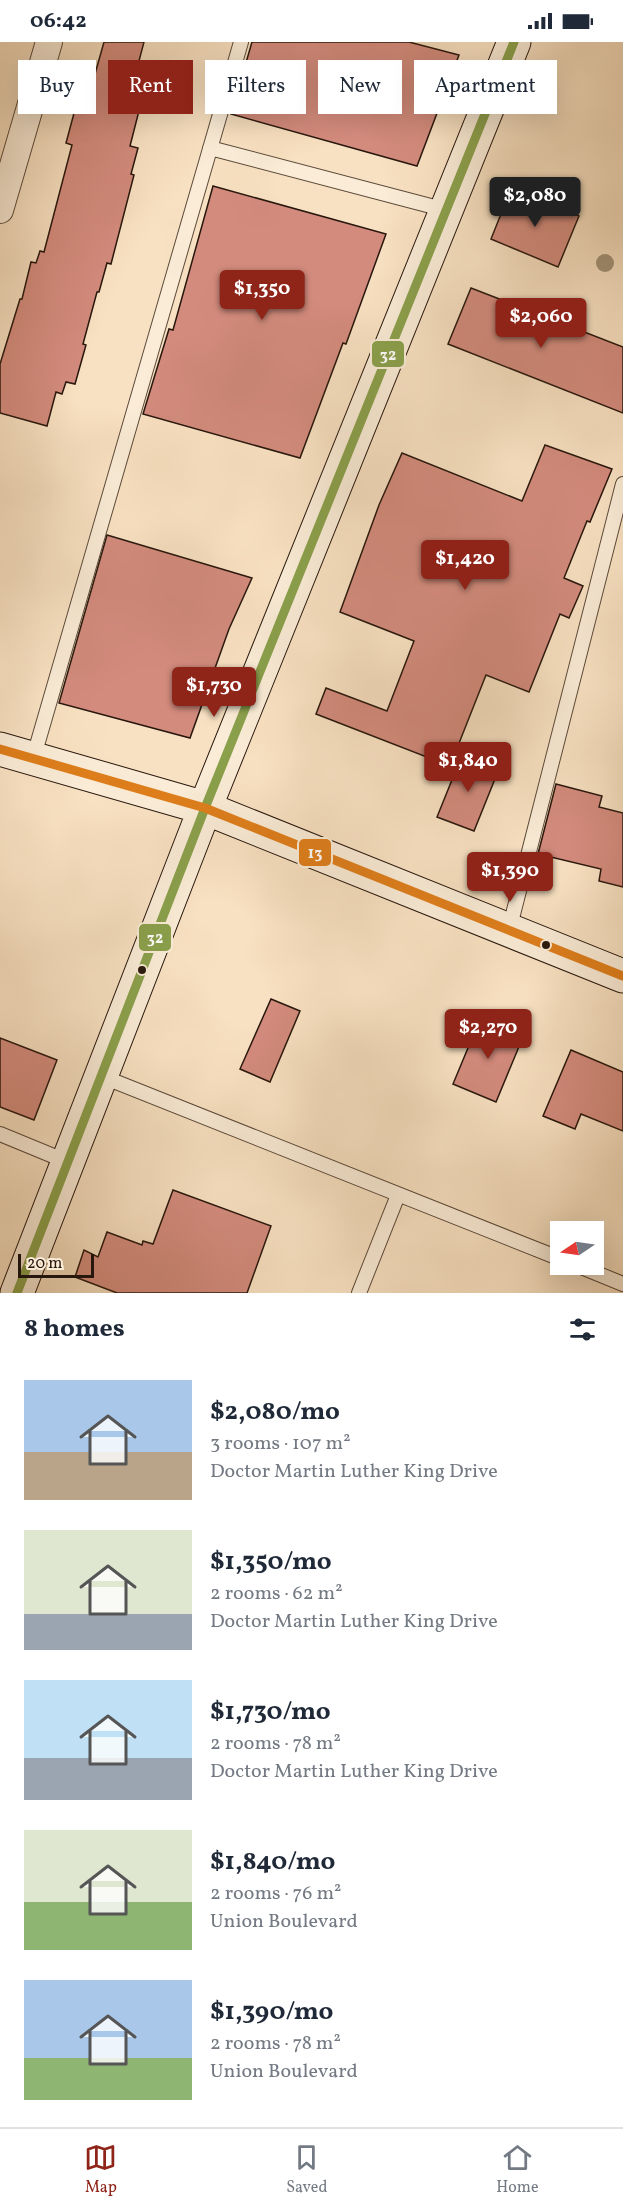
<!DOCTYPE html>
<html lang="en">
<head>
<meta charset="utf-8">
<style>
  :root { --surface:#fff; --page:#f2f2f3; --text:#1f2937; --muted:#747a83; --line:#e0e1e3; --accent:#8f2418 }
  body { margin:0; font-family:Vollkorn,serif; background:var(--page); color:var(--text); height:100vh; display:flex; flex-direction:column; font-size:22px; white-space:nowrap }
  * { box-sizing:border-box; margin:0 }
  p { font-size:20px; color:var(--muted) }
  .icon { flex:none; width:33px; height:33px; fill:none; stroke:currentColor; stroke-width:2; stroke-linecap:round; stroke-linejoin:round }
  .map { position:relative; height:1251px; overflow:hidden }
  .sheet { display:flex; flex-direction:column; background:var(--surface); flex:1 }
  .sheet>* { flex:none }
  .banner { position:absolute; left:18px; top:18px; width:588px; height:54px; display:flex; gap:12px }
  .needle { width:39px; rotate:257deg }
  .buttons { position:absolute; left:550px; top:1179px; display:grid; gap:12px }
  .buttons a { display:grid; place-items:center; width:54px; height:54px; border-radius:0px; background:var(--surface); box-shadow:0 6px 24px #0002; font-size:30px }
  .scale { position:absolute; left:18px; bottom:15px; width:76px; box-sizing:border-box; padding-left:6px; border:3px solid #28170d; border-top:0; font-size:16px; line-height:21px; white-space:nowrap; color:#28170d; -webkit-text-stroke:4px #faecd7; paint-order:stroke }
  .price { position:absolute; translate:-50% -51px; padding:0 14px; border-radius:6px; background:var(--accent); color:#fff; font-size:20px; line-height:39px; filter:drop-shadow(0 2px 3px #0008) }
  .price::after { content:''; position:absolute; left:50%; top:36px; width:18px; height:14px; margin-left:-9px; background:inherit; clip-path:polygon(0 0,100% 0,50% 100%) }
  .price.active { background:#222; color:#fff }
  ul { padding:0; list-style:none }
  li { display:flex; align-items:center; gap:18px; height:150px; padding:0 24px }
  li span { display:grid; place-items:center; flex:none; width:168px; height:120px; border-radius:0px; color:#555 }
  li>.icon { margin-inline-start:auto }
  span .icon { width:72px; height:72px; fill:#fffc; stroke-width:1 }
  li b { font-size:26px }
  h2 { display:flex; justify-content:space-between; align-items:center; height:72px; padding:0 24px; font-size:26px }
  .tag { padding:0 21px; border-radius:0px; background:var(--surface); box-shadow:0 6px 24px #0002; font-size:21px; line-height:54px }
  .tag.active { background:var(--accent); color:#fff }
  .status { display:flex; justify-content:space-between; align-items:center; height:42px; padding:0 30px; background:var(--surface); direction:ltr }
  .status svg { height:16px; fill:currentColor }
  .tabs { display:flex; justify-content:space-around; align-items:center; height:84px; border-top:2px solid var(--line); background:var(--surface); font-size:16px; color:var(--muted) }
  .tabs a { display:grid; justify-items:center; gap:3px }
  .tabs .active { color:var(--accent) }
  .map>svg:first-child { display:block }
  .building { fill:#d38b7d; stroke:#28170d; stroke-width:1.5 }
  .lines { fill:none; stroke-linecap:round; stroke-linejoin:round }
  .lane-casing { stroke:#5c4a3a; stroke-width:16 }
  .street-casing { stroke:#5c4a3a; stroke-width:28 }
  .secondary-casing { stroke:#28170d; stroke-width:35 }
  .lane { stroke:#faecd7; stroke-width:14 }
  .street { stroke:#faecd7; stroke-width:26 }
  .secondary { stroke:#faecd7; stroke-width:33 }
  .bus-1-casing { stroke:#faecd7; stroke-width:14 }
  .bus-2-casing { stroke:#faecd7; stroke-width:14 }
  .bus-1 { stroke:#8aa04b; stroke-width:9 }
  .bus-2 { stroke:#de7e1b; stroke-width:9 }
  .tree { fill:#a29379 }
  .bus-dot { fill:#28170d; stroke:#faecd7; stroke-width:2 }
  .line-badge { stroke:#faecd7; stroke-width:2 }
  .badge-label { font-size:16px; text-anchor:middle; font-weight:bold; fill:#fff }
</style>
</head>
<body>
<div class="status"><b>06:42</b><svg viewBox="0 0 49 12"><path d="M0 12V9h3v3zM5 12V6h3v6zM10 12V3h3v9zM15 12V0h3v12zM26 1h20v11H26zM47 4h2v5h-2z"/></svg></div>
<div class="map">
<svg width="623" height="1251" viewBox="0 0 623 1251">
  <rect width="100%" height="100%" fill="#f8e1c2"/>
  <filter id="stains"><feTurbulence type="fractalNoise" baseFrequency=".00333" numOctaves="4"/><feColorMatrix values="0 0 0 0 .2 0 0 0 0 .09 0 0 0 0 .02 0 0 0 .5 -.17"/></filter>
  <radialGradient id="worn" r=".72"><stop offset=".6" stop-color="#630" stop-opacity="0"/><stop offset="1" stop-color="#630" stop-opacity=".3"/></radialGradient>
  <path class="building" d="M104,0H144L131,49L143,53L130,104L138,106L131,132L134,133L111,222L107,221L99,250H97L83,302L86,303L75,342L66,340L62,352L56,350L47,384L0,371V322L20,257H22L31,220L36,221L40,209L44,210L72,103L66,101L81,45L87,47L89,38L93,39Z
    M252,0H409L459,13L417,124L231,72Z
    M213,144L386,192L346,302L343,301L300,416L143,372L169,287L173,288Z
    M511,147L579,174L558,225L491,197Z
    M471,246L623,305V371L448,302Z
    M545,403L612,427L590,480L587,479L564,536L583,544L569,576L560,572L529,650L486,633L450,724L316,672L326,646L387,669L414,599L340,570L379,463L402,411L522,459Z
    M107,493L252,536L229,587L190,696L59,661Z
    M462,713L499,727L474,789L437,775Z
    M556,742L602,754L599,765L623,771V845L599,839L601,827L538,812Z
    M271,957L300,969L270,1040L240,1027Z
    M480,977L523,995L496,1060L453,1042Z
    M0,996L57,1018L34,1078L0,1065Z
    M571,1008L623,1030V1089L581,1072L575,1087L543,1074Z
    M173,1148L271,1184L247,1251H117L75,1235L84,1208L98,1215L107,1190L142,1203L143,1199L153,1202Z"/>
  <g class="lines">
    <defs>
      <path id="lane" d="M210,106L446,168
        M33,717L241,0
        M509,888L623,442
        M101,1034L561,1217
        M0,1092L68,1120
        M574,1222L623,1242
        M359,1251L398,1153"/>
      <path id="street" d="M0,168L49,0"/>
      <path id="secondary" d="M0,707L205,766L623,934
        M17,1251L205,766L514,0"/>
    </defs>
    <use href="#lane" class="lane-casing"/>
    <use href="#street" class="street-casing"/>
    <use href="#secondary" class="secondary-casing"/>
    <use href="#lane" class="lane"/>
    <use href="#street" class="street"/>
    <use href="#secondary" class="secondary"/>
    <defs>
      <path id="bus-1" d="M17,1251L205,766L514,0"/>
      <path id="bus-2" d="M0,707L205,766L623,934"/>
    </defs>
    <use href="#bus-1" class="bus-1-casing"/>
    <use href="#bus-2" class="bus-2-casing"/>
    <use href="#bus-1" class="bus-1"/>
    <use href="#bus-2" class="bus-2"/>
  </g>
  <circle class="tree" cx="605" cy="221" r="9"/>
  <g class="bus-dot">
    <circle cx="546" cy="903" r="5"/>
    <circle cx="142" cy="928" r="5"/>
  </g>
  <g class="line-badge">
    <rect x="371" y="298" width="34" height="28" rx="6" fill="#8aa04b"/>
    <rect x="298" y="796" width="34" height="29" rx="6" fill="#de7e1b"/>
    <rect x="138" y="881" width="34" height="29" rx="6" fill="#8aa04b"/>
  </g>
  <g class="badge-label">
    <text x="388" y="318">32</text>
    <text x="315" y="816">13</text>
    <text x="155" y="901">32</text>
  </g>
  <rect width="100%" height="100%" filter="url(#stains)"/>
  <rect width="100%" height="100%" fill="url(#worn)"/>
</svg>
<div class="buttons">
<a><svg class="needle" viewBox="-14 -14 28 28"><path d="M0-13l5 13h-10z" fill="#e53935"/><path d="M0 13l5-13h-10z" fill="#747a83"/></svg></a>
</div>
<div class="scale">20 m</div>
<b class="price active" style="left:535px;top:186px">$2,080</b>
<b class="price" style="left:262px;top:279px">$1,350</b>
<b class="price" style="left:541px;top:307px">$2,060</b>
<b class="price" style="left:465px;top:549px">$1,420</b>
<b class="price" style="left:214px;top:676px">$1,730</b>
<b class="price" style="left:468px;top:751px">$1,840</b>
<b class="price" style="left:510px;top:861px">$1,390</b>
<b class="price" style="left:488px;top:1018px">$2,270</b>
<div class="banner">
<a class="tag">Buy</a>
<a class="tag active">Rent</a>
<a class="tag">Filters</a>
<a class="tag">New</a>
<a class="tag">Apartment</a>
</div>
</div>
<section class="sheet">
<h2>8 homes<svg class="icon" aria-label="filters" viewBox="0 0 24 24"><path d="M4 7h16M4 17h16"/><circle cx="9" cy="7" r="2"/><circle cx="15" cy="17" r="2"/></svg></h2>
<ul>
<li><span style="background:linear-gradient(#a9c7e8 60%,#b9a48a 0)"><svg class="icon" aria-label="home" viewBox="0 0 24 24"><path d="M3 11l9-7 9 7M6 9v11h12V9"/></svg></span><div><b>$2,080/mo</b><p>3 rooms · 107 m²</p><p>Doctor Martin Luther King Drive</p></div></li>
<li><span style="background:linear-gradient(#dfe7d0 70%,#9aa5b1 0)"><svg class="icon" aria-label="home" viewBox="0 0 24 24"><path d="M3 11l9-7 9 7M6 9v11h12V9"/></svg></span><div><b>$1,350/mo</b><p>2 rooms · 62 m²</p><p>Doctor Martin Luther King Drive</p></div></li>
<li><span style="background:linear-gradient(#bfe0f5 65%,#9aa5b1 0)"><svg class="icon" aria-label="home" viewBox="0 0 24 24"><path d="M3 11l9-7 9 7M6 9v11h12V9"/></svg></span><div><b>$1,730/mo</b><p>2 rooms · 78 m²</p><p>Doctor Martin Luther King Drive</p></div></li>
<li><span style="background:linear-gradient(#dfe7d0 60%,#8fb573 0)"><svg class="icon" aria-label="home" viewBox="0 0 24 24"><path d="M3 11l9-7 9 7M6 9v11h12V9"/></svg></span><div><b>$1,840/mo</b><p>2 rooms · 76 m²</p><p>Union Boulevard</p></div></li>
<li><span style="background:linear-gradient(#a9c7e8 65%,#8fb573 0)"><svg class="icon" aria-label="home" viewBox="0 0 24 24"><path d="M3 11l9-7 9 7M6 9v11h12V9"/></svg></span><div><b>$1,390/mo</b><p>2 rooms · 78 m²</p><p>Union Boulevard</p></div></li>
</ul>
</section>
<nav class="tabs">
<a class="active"><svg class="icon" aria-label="map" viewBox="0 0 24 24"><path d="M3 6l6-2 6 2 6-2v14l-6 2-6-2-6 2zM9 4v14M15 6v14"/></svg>Map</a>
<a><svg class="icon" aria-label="saved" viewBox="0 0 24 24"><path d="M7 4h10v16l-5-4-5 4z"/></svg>Saved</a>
<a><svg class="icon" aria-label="home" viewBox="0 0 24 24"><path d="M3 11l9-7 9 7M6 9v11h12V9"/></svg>Home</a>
</nav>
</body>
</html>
